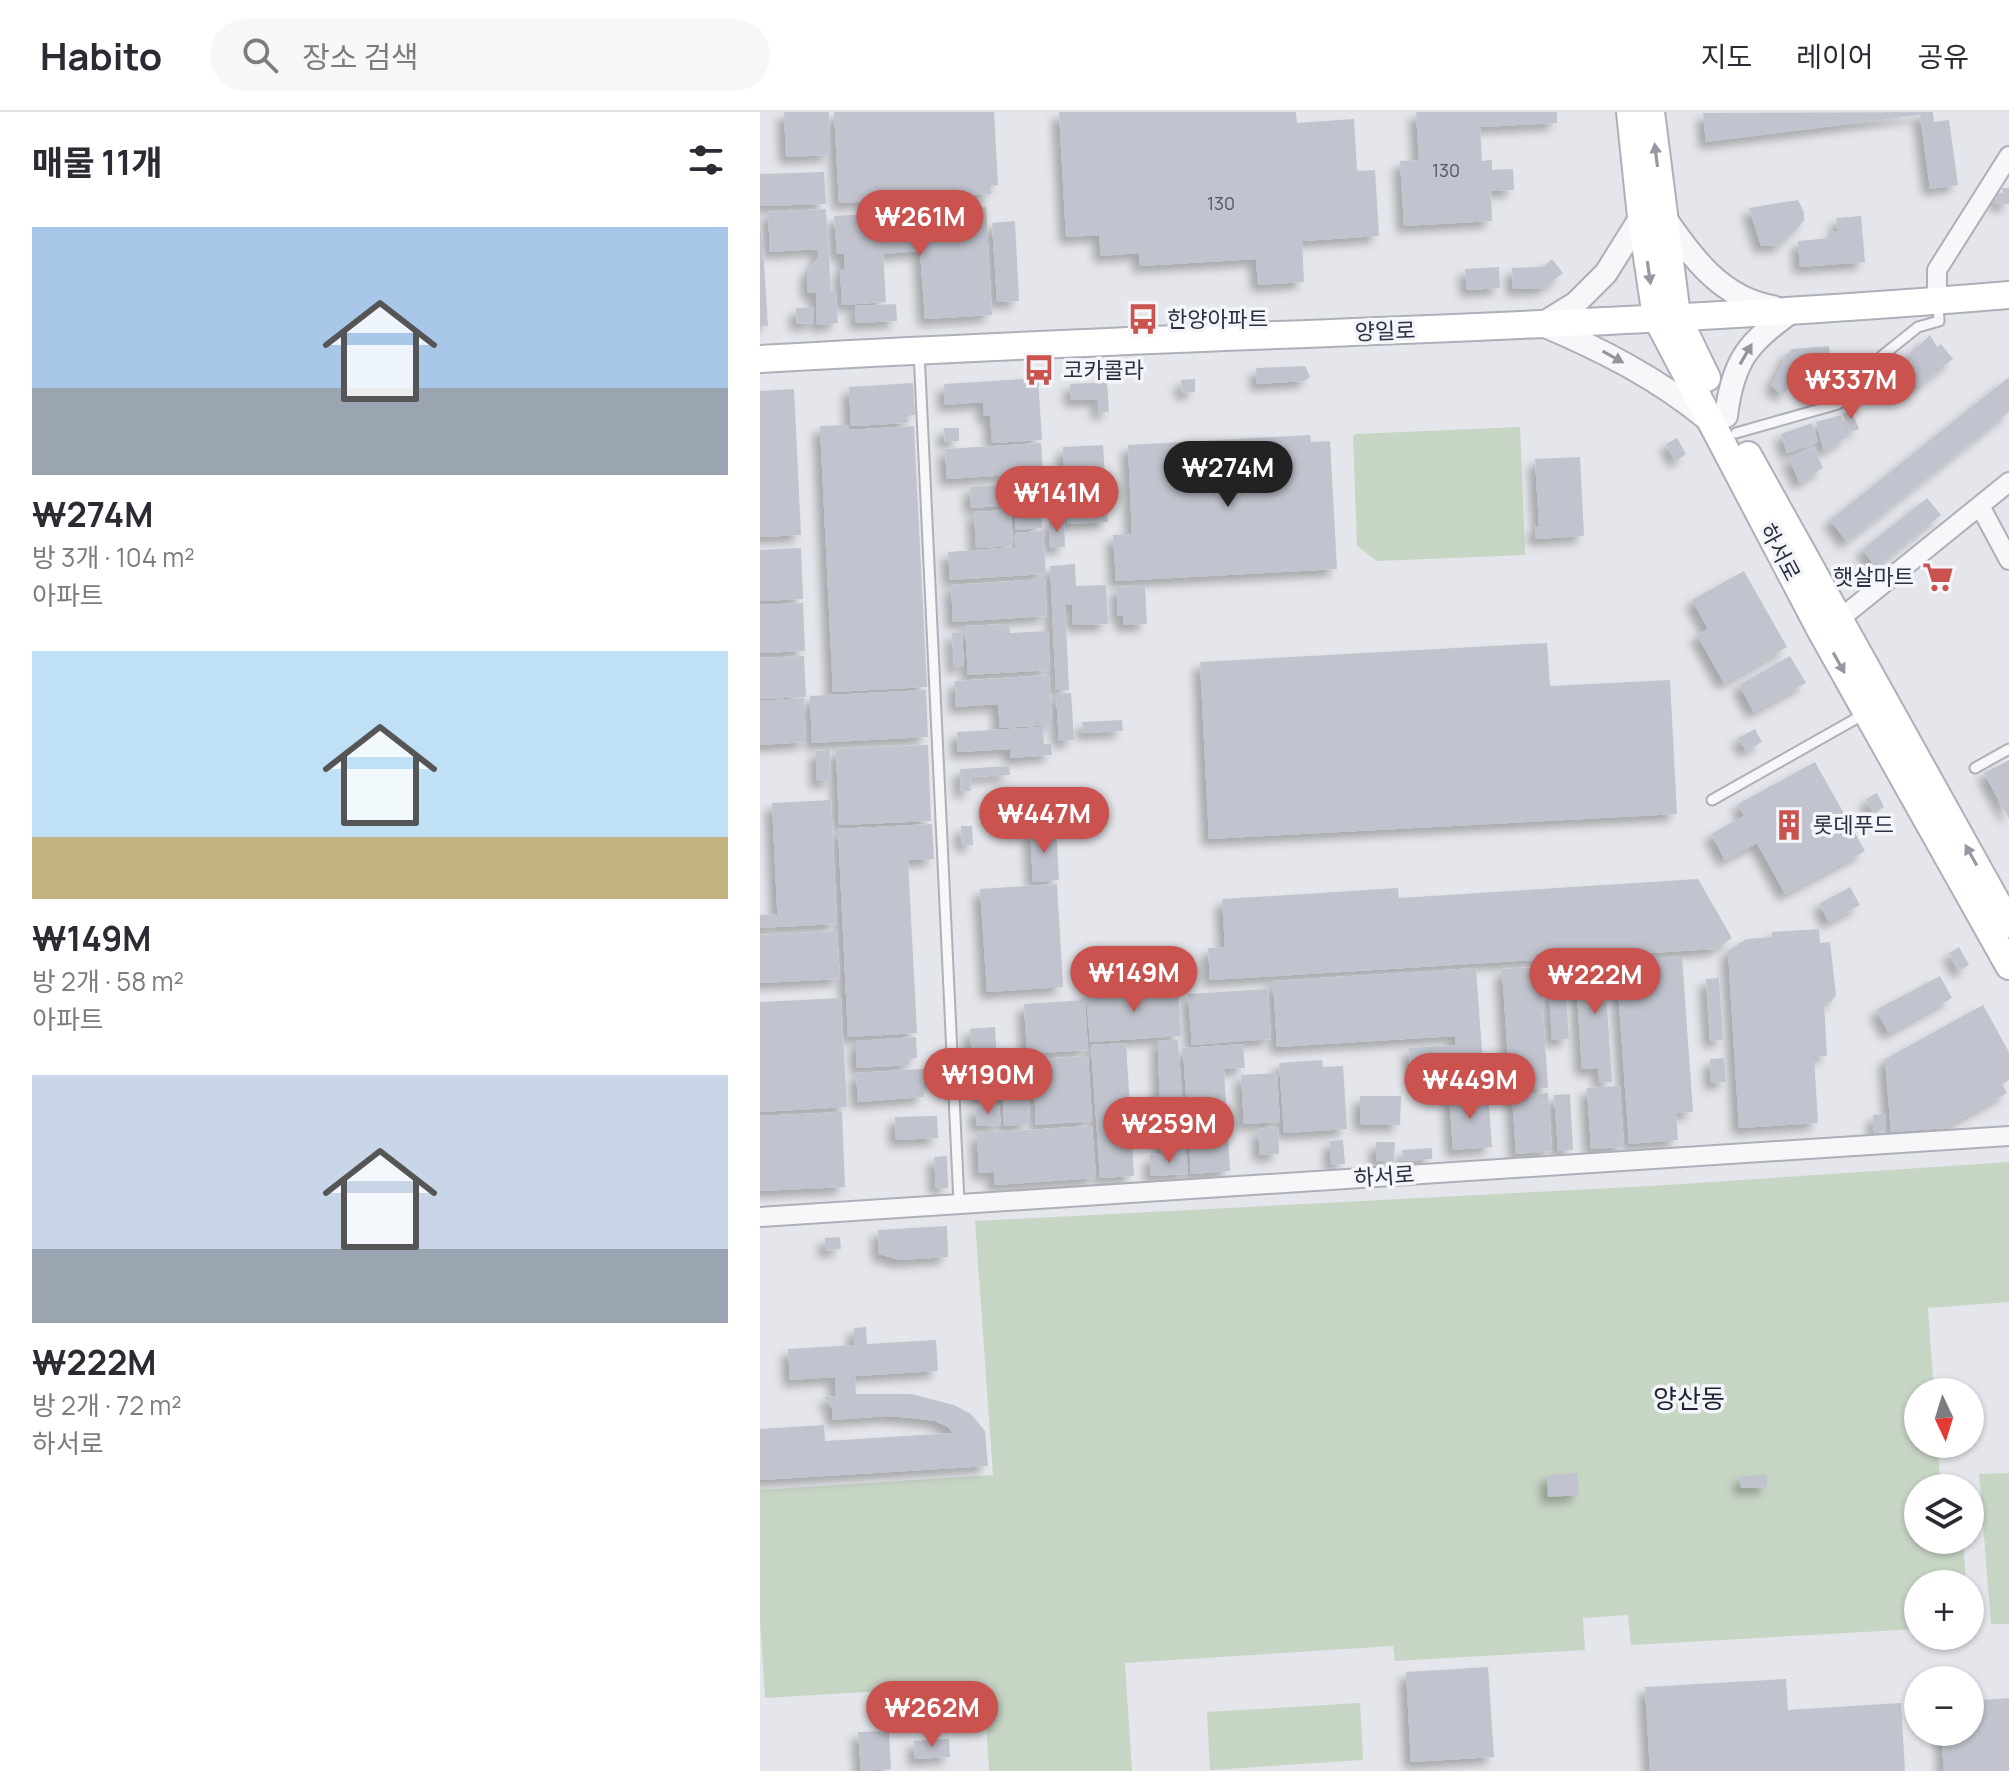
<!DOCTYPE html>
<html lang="ko">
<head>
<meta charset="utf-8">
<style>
  :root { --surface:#fff; --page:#f7f7f7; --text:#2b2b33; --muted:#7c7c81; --line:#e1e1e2; --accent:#ca524f }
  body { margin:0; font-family:Manrope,"Noto Sans KR",sans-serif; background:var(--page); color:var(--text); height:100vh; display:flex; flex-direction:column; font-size:30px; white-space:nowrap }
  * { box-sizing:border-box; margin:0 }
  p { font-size:26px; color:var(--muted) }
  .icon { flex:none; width:44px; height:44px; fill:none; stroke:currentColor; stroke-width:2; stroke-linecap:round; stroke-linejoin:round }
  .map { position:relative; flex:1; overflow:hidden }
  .side { display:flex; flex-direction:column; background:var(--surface); width:760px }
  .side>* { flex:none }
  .needle { width:52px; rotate:176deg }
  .buttons { position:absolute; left:1144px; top:1266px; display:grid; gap:16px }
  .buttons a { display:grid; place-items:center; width:80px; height:80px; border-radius:50%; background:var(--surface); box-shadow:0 2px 6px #0004; font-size:40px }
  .price { position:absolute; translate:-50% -68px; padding:0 18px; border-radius:28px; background:var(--accent); color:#fff; font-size:26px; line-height:52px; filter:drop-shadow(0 2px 4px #0008) }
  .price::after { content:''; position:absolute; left:50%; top:48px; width:24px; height:18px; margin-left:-12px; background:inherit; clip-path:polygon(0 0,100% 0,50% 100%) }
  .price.current { background:#222; color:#fff }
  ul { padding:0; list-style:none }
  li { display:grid; align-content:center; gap:16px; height:424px; padding:0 32px }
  li span { display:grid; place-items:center; height:248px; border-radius:0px; color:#555 }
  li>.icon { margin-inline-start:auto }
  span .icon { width:144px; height:144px; fill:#fffc; stroke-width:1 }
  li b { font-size:34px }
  h2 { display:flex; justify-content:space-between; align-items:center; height:96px; padding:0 32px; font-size:34px }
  header { display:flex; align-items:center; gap:48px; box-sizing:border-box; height:112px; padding:0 40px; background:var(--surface); border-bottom:2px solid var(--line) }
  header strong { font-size:38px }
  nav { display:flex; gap:44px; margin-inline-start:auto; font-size:28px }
  .search { width:560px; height:72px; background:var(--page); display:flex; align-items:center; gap:20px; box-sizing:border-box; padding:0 28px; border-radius:44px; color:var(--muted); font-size:30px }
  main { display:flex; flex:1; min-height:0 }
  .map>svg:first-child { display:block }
  .green { fill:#c7d5c5 }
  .building { fill:#c1c4ce; filter:url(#shadow) }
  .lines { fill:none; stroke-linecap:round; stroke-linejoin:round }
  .service-casing { stroke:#adafb9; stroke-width:13 }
  .minor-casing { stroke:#adafb9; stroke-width:22 }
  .tertiary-casing { stroke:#adafb9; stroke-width:26 }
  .secondary-casing { stroke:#adafb9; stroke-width:30 }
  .service { stroke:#f7f7fa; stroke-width:9 }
  .minor { stroke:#f7f7fa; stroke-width:18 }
  .tertiary { stroke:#f7f7fa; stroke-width:22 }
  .secondary { stroke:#fff; stroke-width:26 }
  .oneway { fill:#9698a1 }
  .oneway2 { fill:#92949e }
  .labels { text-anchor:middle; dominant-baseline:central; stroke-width:7; stroke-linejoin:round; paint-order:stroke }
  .number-label { font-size:18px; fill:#515566 }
  .poi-label { font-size:22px; fill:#2c3043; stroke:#f4f5f9; text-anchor:start }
  .street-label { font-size:22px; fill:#2c3043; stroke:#f4f5f9 }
  .quarter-label { font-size:26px; fill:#1e2234; stroke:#f4f5f9 }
</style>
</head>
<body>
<header>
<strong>Habito</strong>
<div class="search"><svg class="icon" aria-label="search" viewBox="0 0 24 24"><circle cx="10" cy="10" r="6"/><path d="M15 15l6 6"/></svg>장소 검색</div>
<nav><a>지도</a><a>레이어</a><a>공유</a></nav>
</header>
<main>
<section class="side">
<h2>매물 11개<svg class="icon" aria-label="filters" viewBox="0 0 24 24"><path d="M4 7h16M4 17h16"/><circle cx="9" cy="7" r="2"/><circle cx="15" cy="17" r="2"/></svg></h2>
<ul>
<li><span style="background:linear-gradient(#a9c7e8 65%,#9aa5b1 0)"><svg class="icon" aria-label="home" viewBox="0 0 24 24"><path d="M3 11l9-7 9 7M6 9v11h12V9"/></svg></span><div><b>₩274M</b><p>방 3개 · 104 m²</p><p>아파트</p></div></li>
<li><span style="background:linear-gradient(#bfe0f5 75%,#c2b280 0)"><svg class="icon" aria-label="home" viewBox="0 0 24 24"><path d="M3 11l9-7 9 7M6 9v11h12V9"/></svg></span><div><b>₩149M</b><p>방 2개 · 58 m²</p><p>아파트</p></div></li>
<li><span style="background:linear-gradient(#c9d6e8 70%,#9aa5b1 0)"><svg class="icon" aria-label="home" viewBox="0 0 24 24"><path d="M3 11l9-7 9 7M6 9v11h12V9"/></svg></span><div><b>₩222M</b><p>방 2개 · 72 m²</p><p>하서로</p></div></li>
</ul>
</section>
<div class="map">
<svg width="1249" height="1659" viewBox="0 0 1249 1659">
  <defs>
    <filter id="shadow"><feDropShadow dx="-7" dy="7" stdDeviation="4" flood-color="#0004"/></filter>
  </defs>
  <rect width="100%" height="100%" fill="#e4e6eb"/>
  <path class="green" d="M760,315L765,443L617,449L597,434L593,324L595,322Z
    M1249,1050V1190L1168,1196L1174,1280H1158V1332H1177L1180,1365L1199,1364L1200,1376H1158V1428H1203L1206,1472H1158V1517L871,1533L868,1503L823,1506L825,1538L635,1549L633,1534L365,1551L372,1659H229L224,1573L5,1586L0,1508V1378L233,1363L215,1109L892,1074Z
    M1249,1361V1512H1231L1219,1362Z
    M600,1591L603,1648L450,1658L447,1600Z"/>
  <path class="building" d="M24,0H69L70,43L26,45Z
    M74,0H234L238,73L230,74L231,82L79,91Z
    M299,0H536L537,11L594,7L597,59L615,58L619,124L542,129L544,170L498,173L496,147L380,154L379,141L341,144L339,123L306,125Z
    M656,0H797V11L720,15L722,49L732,48V58L753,57L754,78L731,79L732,109L644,114L640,49L659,48Z
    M1173,0L1174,10L1189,8L1198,73L1170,77L1160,3L946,30L943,1Z
    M64,60L66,92L0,94V62Z
    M1242,76H1249V92L1237,93L1236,81H1243Z
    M1038,88L1044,100V109L1020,133L1001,134L989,96Z
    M226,95L232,203L165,207L160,139L123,142L126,190L82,193L80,157H84V142H77L74,104Z
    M66,97L71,180H76L78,211L57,213L56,181H48L47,161L58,145V137L10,140L8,100Z
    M1101,104L1105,150L1040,155L1038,129L1071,126V120L1078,119L1076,106Z
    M255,109L259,189L237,190L232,111Z
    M0,120H2L8,214H0Z
    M792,147L803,161L784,176L753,177L752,156L783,155Z
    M739,155L740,176L707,178L705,157Z
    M136,192L137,209L96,211L95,194Z
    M53,195L54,211L37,212L36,196Z
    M1170,223L1177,235L1181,232L1193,247L1158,275L1139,252Z
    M1069,234L1071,252L1044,254L1023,283L1011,274L1027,242L1032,237Z
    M545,254L550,265L544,269L497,272L496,256Z
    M1062,255L1079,266L1064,290L1047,280Z
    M1249,265V300L1087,430L1070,408Z
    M278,266L282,328L232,331L230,304H224L223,290L185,293L184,272Z
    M435,267V280L422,281L421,268Z
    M347,270L349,300L338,301V287L311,288L310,272Z
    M153,271L155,303L147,304L148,311L91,314L89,275Z
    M34,277L41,423L0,425V279Z
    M1091,298L1099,317L1091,320L1082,302Z
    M1081,303L1087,325L1064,340L1056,310Z
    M1052,311L1058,330L1027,341L1021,322Z
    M88,313L89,318L154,314L167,575L73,580L60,314Z
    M184,316H199V329L185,330Z
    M550,323L551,330L570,329L577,457L356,469L353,423L372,422L368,333Z
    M917,326L926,342L916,349L906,332Z
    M281,331L283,361L187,367L185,337Z
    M343,333L348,410L307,412L303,335Z
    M1054,335L1063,356L1040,371L1029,347Z
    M820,345L824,424L775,427V415L779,414L775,347Z
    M280,371L282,416L256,418L253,373Z
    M250,372L251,393L211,396L210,375Z
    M1167,386L1181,403L1116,455L1102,438Z
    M251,398L253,434L216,436L214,400Z
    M304,408L305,435L290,436L289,409Z
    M283,419L286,462L190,468L188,440L256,435L255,421Z
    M41,436L43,487L0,489V438Z
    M315,452L316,474L346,473L348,512L313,513L312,492L305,493L309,578H296L290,454Z
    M984,459L1027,535L964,571L937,523L948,517L932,488Z
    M285,467L287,504L193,510L191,473Z
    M385,474L387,512L363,513V504H358L357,475Z
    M43,491L45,539L0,541V493Z
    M249,512L250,521L288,519L290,558L208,563L205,514Z
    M192,521H202L204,554L194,555Z
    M787,531L790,574L910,568L917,702L449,727L440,550Z
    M44,544L46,585L0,587V546Z
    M1030,544L1046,571L994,600L979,573Z
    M289,563L292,613L240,616L238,592L196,595L195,569Z
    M166,578L168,625L52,631L50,584Z
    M311,581L314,628L299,629L296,582Z
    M44,586L46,630L0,633V589Z
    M362,608L363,619L323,621L322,610Z
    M283,615L284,632H291L292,643L250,646V637L198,640L197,620Z
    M995,617L1002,630L986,639L978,626Z
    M168,633L171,709L79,713L76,637Z
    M70,638L71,669H57L56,639Z
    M1249,648V707L1224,661Z
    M1055,650L1105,739L1025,782L997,731L965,748L951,722L984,704L978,692Z
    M249,654L250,663L210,665L211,679H201L200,657Z
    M1117,681L1124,695L1114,701L1106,687Z
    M71,688L77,812L18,815L12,691Z
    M172,712L174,747L148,748L157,921L88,925L78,717Z
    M201,714H212L213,733H202Z
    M296,717L299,768L273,770L270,718Z
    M938,767L972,826L955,837L450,868L448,836L465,835L462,787L638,776L639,786Z
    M297,772L303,875L227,880L220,777Z
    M1090,775L1100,793L1069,810L1059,792Z
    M16,802L17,816H0V803Z
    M1059,817L1060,831L1070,830L1076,883L1071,890L1064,891L1067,944L1054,945L1058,1011L979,1016L968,839L986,827L1012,825V820Z
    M77,819L80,867L0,871V823Z
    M1199,835L1209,853L1199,859L1189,841Z
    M922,845L933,1000L916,1001L918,1028L869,1032L856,849Z
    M852,850L854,878L846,879L852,970L840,971L838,956L822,957L815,852Z
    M780,855L788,976L750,978L742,857Z
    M716,856L723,953L697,955L695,924L517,935L513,869Z
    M1180,864L1192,886L1129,921L1116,898Z
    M959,866L963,928L950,929L946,867Z
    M418,874L421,924L330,930L326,880Z
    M508,877L511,927L432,933L428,882Z
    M806,878L809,927L792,928L789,879Z
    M81,886L87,995L0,1000V890Z
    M325,888L328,938L267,942L264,892Z
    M1223,893L1249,940V968L1242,972L1247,981L1184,1016L1131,1020L1125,947Z
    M235,915L237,948L212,949L210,917Z
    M156,925L157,946L149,947V953L97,956L96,929Z
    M418,928L426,1040L401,1041L398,929Z
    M366,931L374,1064L340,1066L331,933Z
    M483,932L485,956L464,957L470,1059L431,1062L423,936Z
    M695,933L696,950L650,953L649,936Z
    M328,944L332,1009L276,1013L273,955L262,956V948Z
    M964,946L966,970L951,971L950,947Z
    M562,948L563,955L583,954L587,1017L524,1021L519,951Z
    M177,956L178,970L163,971L164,985L98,990L96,961Z
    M266,958L269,1012L244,1014L243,986L216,988L214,961Z
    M726,960L727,976L689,979L688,962Z
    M517,961L520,1010L484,1012L481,963Z
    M860,974L864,1035L831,1037L827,976Z
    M728,980L732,1035L693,1038L689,983Z
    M788,981L792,1039L756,1042L752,984Z
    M810,982L813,1038L798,1039L794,983Z
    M600,984H641L640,1013L600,1012Z
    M239,993L241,1013L217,1014L215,995Z
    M82,1000L85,1075L0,1079V1004Z
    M1125,1002L1126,1019L1114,1020L1113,1003Z
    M177,1004L178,1026L136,1028L135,1005Z
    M332,1014L336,1066L234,1073V1060L219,1061L217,1021Z
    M518,1015L519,1042L500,1043L498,1017Z
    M583,1028L585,1052L571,1053L570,1029Z
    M616,1030H635L634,1049H616Z
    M672,1036V1047L643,1049L642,1038Z
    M426,1041L428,1062L391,1064L390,1043Z
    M187,1044L188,1076H176L174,1045Z
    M187,1114L188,1145L139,1148L119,1142L118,1118Z
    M80,1125L81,1137L65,1139V1126Z
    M106,1215L107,1232L176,1228L178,1259L95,1264L96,1282H151L194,1293L211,1302L225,1319L228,1354L0,1368V1317L64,1313L65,1329L193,1321L188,1315L175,1309L151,1306L127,1304L73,1308L72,1296L64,1285L76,1284L75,1265L30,1268L28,1237L94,1233V1216Z
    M817,1361L819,1383L788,1385L787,1363Z
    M1007,1363V1375L981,1376L980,1364Z
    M728,1555L734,1645L651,1650L646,1560Z
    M1026,1567L1028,1598L1141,1591L1145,1659H890L885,1575Z
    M1249,1586V1659H1184L1181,1620H1210V1589Z
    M188,1595V1603L162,1605V1597Z
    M129,1619L131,1657L101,1659L98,1620Z
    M189,1627L190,1645L155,1647L154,1629Z"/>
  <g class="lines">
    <defs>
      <path id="service" d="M159,239L199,1091
        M976,321L1078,292L1123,243L1158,215L1179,209L1178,191
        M1215,656L1249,637
        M952,688L1106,601"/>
      <path id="minor" d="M1177,187V158L1249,44
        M1220,394L1249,448
        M1071,514L1249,370
        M0,1105L1249,1024"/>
      <path id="tertiary" d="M905,106C933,146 961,186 1013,195
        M782,212L816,191L846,161L881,105
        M783,213C842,238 897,266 947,307
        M966,304C973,248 988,230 1034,198"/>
      <path id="secondary" d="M870,0L881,105L896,205L1062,521L1249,854
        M891,0L917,204L947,266
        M0,247C416,222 834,218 1249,183
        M988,343L1249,812"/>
    </defs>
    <use href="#service" class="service-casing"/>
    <use href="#minor" class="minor-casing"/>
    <use href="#tertiary" class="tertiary-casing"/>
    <use href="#secondary" class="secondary-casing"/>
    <use href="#service" class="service"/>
    <use href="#minor" class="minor"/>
    <use href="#tertiary" class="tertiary"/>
    <use href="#secondary" class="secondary"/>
  </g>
  <defs><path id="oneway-solid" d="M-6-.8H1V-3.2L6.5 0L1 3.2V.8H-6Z" transform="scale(2)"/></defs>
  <g class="oneway">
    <use href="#oneway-solid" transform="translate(896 43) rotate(-97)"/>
    <use href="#oneway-solid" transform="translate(889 161) rotate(82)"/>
    <use href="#oneway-solid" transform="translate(1079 551) rotate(61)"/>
    <use href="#oneway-solid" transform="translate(1211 743) rotate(-119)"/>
  </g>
  <g class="oneway2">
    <use href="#oneway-solid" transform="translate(986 242) rotate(-60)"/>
    <use href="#oneway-solid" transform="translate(853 245) rotate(29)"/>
  </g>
  <defs>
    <symbol id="bus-bare" viewBox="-9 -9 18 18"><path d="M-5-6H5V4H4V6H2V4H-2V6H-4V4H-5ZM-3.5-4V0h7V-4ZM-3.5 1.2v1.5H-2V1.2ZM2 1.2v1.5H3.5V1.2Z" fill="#ca524f" stroke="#f4f5f9" stroke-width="2.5" paint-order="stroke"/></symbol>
    <symbol id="supermarket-bare" viewBox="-9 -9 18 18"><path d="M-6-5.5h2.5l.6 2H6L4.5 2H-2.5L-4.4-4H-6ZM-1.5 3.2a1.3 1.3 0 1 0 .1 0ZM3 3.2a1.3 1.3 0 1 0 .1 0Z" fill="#ca524f" stroke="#f4f5f9" stroke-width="2.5" paint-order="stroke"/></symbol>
    <symbol id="building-bare" viewBox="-9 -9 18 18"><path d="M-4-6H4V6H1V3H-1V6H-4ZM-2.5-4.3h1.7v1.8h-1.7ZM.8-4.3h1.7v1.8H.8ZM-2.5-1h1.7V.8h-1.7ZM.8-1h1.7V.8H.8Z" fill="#ca524f" stroke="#f4f5f9" stroke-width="2.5" paint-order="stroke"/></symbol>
  </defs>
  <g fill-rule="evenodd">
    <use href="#bus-bare" x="361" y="185" width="44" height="44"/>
    <use href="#bus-bare" x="257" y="236" width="44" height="44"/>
    <use href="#supermarket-bare" x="1156" y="443" width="44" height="44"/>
    <use href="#building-bare" x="1007" y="691" width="44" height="44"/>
  </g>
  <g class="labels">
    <g class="number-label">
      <text x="686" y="58">130</text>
      <text x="461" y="91">130</text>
    </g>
    <g class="poi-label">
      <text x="407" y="207">한양아파트</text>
      <text x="303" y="258">코카콜라</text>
      <text x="1154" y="465" text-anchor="end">햇살마트</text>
      <text x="1053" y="713">롯데푸드</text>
    </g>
    <g class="street-label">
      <text transform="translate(625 219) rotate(-2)">양일로</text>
      <text transform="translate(1020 440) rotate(62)">하서로</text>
      <text transform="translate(624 1064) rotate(-4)">하서로</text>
    </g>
    <g class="quarter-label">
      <text x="929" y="1286">양산동</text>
    </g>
  </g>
</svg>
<div class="buttons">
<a><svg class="needle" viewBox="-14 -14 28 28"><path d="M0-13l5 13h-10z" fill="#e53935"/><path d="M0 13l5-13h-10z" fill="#7c7c81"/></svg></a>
<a><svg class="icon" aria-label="layers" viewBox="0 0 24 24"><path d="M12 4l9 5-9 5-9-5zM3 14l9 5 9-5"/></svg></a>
<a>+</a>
<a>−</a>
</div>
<b class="price" style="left:160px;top:146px">₩261M</b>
<b class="price" style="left:1091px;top:309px">₩337M</b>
<b class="price current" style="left:468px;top:397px">₩274M</b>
<b class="price" style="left:297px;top:422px">₩141M</b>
<b class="price" style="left:284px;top:743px">₩447M</b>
<b class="price" style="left:374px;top:902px">₩149M</b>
<b class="price" style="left:835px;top:904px">₩222M</b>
<b class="price" style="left:228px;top:1004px">₩190M</b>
<b class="price" style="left:710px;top:1009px">₩449M</b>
<b class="price" style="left:409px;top:1053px">₩259M</b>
<b class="price" style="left:172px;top:1637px">₩262M</b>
</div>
</main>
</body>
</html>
